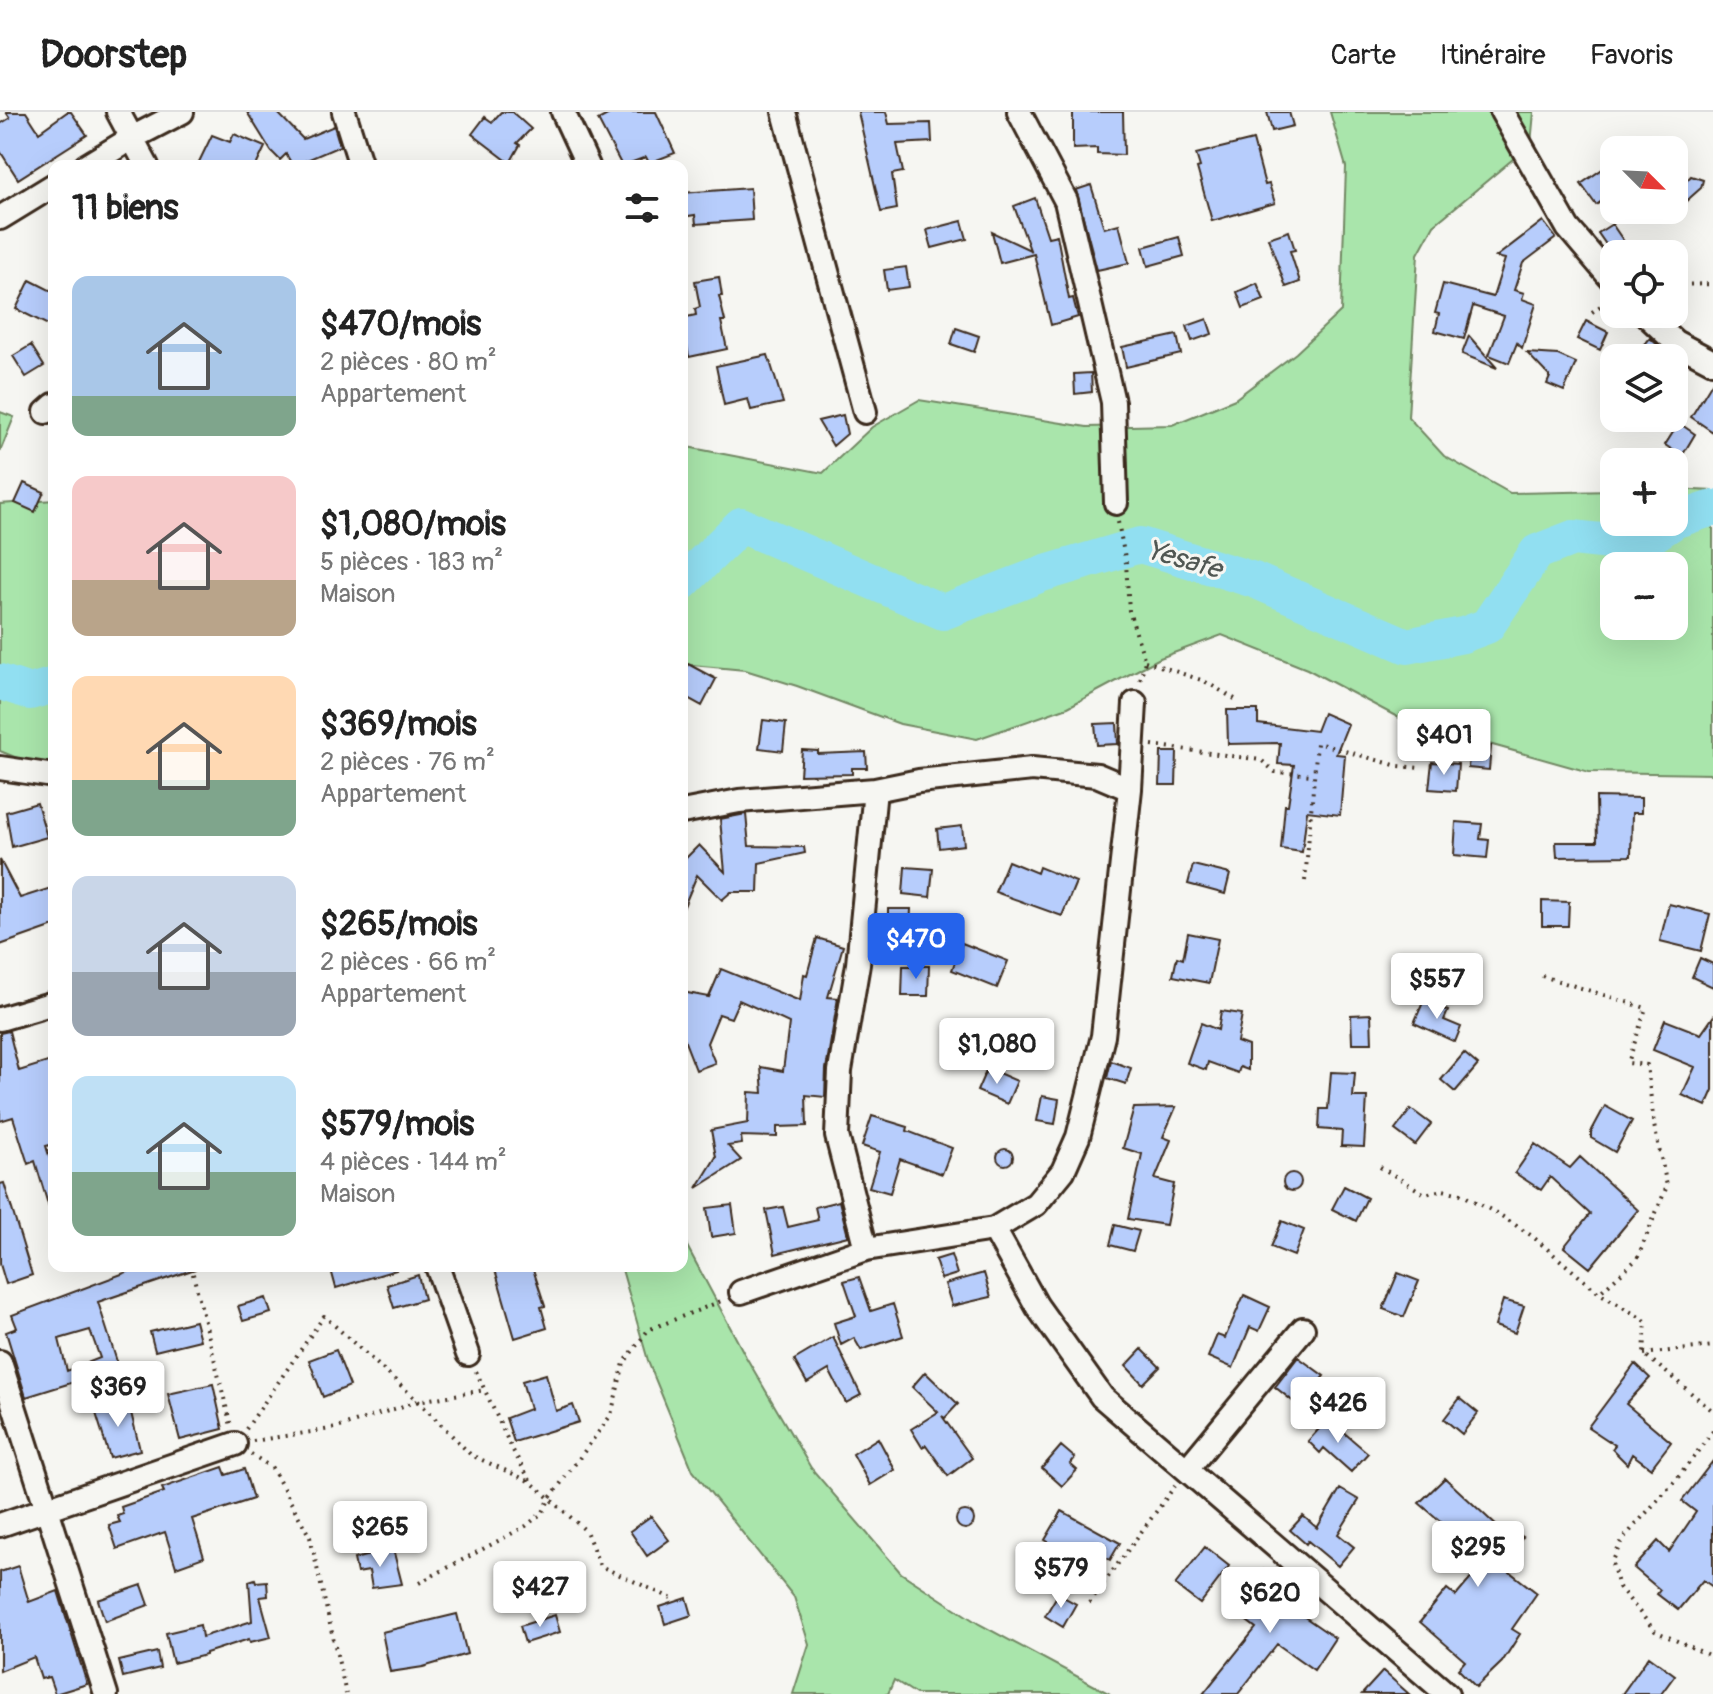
<!DOCTYPE html>
<html lang="fr">
<head>
<meta charset="utf-8">
<style>
  :root { --surface:#fff; --page:#f6f6f6; --text:#222; --muted:#767676; --line:#e0e0e0; --accent:#2563eb }
  body { margin:0; font-family:Pangolin,sans-serif; background:var(--page); color:var(--text); height:100vh; display:flex; flex-direction:column; font-size:30px; white-space:nowrap }
  * { box-sizing:border-box; margin:0 }
  p { font-size:26px; color:var(--muted) }
  .icon { flex:none; width:44px; height:44px; fill:none; stroke:currentColor; stroke-width:2; stroke-linecap:round; stroke-linejoin:round }
  .map { position:relative; flex:1; overflow:hidden }
  .drawer { position:absolute; left:48px; top:48px; width:640px; height:1112px; display:flex; flex-direction:column; background:var(--surface); border-radius:16px; box-shadow:0 8px 32px #0002 }
  .drawer>* { flex:none }
  .needle { width:52px; rotate:114deg }
  .buttons { position:absolute; left:1600px; top:24px; display:grid; gap:16px }
  .buttons a { display:grid; place-items:center; width:88px; height:88px; border-radius:16px; background:var(--surface); box-shadow:0 8px 32px #0002; font-size:40px }
  .price { position:absolute; translate:-50% -68px; padding:0 18px; border-radius:8px; background:#fff; color:#222; font-size:26px; line-height:52px; filter:drop-shadow(0 2px 4px #0008) }
  .price::after { content:''; position:absolute; left:50%; top:48px; width:24px; height:18px; margin-left:-12px; background:inherit; clip-path:polygon(0 0,100% 0,50% 100%) }
  .price.active { background:var(--accent); color:#fff }
  ul { padding:0; list-style:none }
  li { display:flex; align-items:center; gap:24px; height:200px; padding:0 24px }
  li span { display:grid; place-items:center; flex:none; width:224px; height:160px; border-radius:16px; color:#555 }
  li>.icon { margin-inline-start:auto }
  span .icon { width:96px; height:96px; fill:#fffc; stroke-width:1 }
  li b { font-size:34px }
  h2 { display:flex; justify-content:space-between; align-items:center; height:96px; padding:0 24px; font-size:34px }
  header { display:flex; align-items:center; gap:48px; box-sizing:border-box; height:112px; padding:0 40px; background:var(--surface); border-bottom:2px solid var(--line) }
  header strong { font-size:38px }
  nav { display:flex; gap:44px; margin-inline-start:auto; font-size:28px }
  .map>svg:first-child { display:block }
  .green { fill:#a9e5ab; stroke:#728864; stroke-width:2; fill-rule:evenodd }
  .lines { fill:none; stroke-linecap:round; stroke-linejoin:round }
  .river { stroke:#91dff1; stroke-width:36 }
  .building { fill:#b7cdfc; stroke:#3b2a1e; stroke-width:2; fill-rule:evenodd }
  .minor-casing { stroke:#3b2a1e; stroke-width:28 }
  .path { stroke:#3b2a1e; stroke-width:4; stroke-dasharray:2 6; stroke-linecap:butt }
  .minor { stroke:#f6f6f2; stroke-width:22 }
  .labels { text-anchor:middle; dominant-baseline:central; stroke-width:6; stroke-linejoin:round; paint-order:stroke }
  .water-label { font-size:28px; font-style:italic; fill:#505753; stroke:#f6f6f2 }
</style>
</head>
<body>
<header>
<strong>Doorstep</strong>
<nav><a>Carte</a><a>Itinéraire</a><a>Favoris</a></nav>
</header>
<div class="map">
<svg width="1713" height="1582" viewBox="0 0 1713 1582">
  <rect width="100%" height="100%" fill="#f6f6f2"/>
  <filter id="ink" filterUnits="userSpaceOnUse"><feTurbulence type="fractalNoise" baseFrequency=".0125" numOctaves="2"/><feDisplacementMap in="SourceGraphic" scale="16" xChannelSelector="R" yChannelSelector="G"/><feConvolveMatrix kernelMatrix="1 2 1 2 8 2 1 2 1" color-interpolation-filters="sRGB"/></filter>
  <g filter="url(#ink)">
    <path class="green" d="M1330,0H1534L1531,32L1434,113L1418,142L1408,305L1444,344L1510,381L1614,379V410H1674V377L1713,379V662L1589,660L1403,608L1307,557L1222,523L1160,546L1068,595L977,627L900,612L797,574L745,558L682,552V334L823,361L872,315L919,288L1087,315L1172,313L1235,287L1296,241L1341,199L1346,55ZM1614,454H1674V514H1614Z
      M0,300L14,305L0,340Z
      M54,388V661L0,639V392Z
      M682,1118L687,1134L746,1245L811,1356L901,1461L979,1512L1110,1582H916L894,1568L888,1582H793L809,1532L794,1485L693,1359L649,1252L621,1154H682Z"/>
    <g class="lines">
      <path class="river" d="M1674,409L1713,396
        M682,471L741,413L943,500L1042,462L1140,433L1254,468L1407,534L1463,523L1487,514L1537,440L1573,426L1638,433L1673,410
        M0,570L30,580L54,573"/>
    </g>
    <path class="building" d="M6,0H26L39,20L67,0H71L87,23L18,67L0,39V12L10,6Z
      M247,0H277L303,27L334,14L340,34L293,54L286,42L280,48L271,39Z
      M501,0H512L531,17L517,31L520,33L510,51L472,22L485,5L492,10Z
      M613,0H656L675,41L649,51L646,45L622,54L598,8Z
      M858,0H886L889,12L931,11L932,30L897,32L903,60L892,62L897,97L881,100Z
      M1073,0H1123L1124,43L1097,42V36L1073,37Z
      M1267,0H1289L1293,14L1272,19Z
      M234,22L265,35L256,54H197L212,23L230,30Z
      M1253,28L1265,73L1269,72L1275,91L1212,109L1197,56L1200,55L1196,42Z
      M1614,49V81L1596,93L1581,72Z
      M1691,64L1703,68L1701,76L1666,107L1659,99L1674,98V82Z
      M1091,73L1104,116L1119,112L1129,151L1097,158L1076,78Z
      M750,76L752,108L696,112L695,103L682,105V81Z
      M1035,86L1048,125L1057,123L1069,187L1073,186L1078,205L1051,213L1034,142L1000,151L992,120L1030,138L1014,94Z
      M962,109L967,127L932,136L927,118Z
      M1543,109L1556,126L1523,151L1514,178L1524,181L1522,187L1536,192L1522,236L1517,231L1509,251L1489,243L1504,204L1473,194L1464,227L1435,219L1439,202L1435,201L1443,172L1493,185L1505,147L1496,145Z
      M1612,112L1629,137L1621,142H1614V144L1598,121Z
      M1289,119L1295,138L1290,139L1300,170L1286,175L1268,126Z
      M1179,125L1184,144L1148,154L1143,135Z
      M906,155L909,175L887,178L884,158Z
      M719,165L722,184H719L725,209H721L727,237L689,245L682,206L696,203L695,197L700,195L695,169Z
      M30,168L54,180V216L16,197Z
      M1257,171L1264,188L1243,196L1237,180Z
      M1207,207L1212,222L1192,229L1187,214Z
      M1586,209L1608,220L1600,238L1577,227Z
      M956,216L979,224L974,240L951,232Z
      M1177,223L1181,242L1126,255L1122,235Z
      M1469,224L1497,256L1462,242Z
      M1650,226L1663,238L1657,246H1650L1640,238Z
      M31,233L44,254L26,265L13,244Z
      M1527,241L1558,243L1576,251L1564,279L1547,272L1550,265Z
      M768,243L783,291L751,298L748,287L724,293L716,254Z
      M1091,261L1092,280L1075,282L1074,262Z
      M1713,269V320L1691,305Z
      M843,303L847,322L833,334L818,309Z
      M1679,311L1695,322L1682,344L1665,333Z
      M24,371L44,380L35,400L15,391Z
      M688,552L716,567L702,594L682,583V563Z
      M1227,598H1258V612L1316,619L1323,601L1348,612L1336,642L1345,643L1340,703L1307,699L1302,740L1281,737L1285,693H1288L1294,653L1278,652L1280,631L1228,632Z
      M763,608L786,611L783,639L759,636Z
      M1117,611L1118,632L1097,633L1095,612Z
      M1470,632L1491,634L1489,658L1468,656Z
      M802,638L818,639V642L866,640L867,656H852V662L800,663Z
      M1161,640H1177L1176,673H1160Z
      M1432,650L1458,652L1456,679L1429,677Z
      M1596,685L1641,686V701H1632L1631,744L1557,745L1556,730H1597Z
      M37,691L47,725L12,735L6,700Z
      M746,702L749,734L804,735L805,741L759,751L758,780H731L722,788L697,763L682,799V750L699,733L725,760L720,707Z
      M1456,710L1482,712L1480,727L1489,728L1487,746L1454,743Z
      M962,714L964,733L939,736L937,717Z
      M0,748L20,786L54,775V814L0,833Z
      M1008,749L1037,761L1039,755L1076,770L1062,804L995,780Z
      M1193,753L1230,762L1225,782L1188,772Z
      M905,755L933,757L930,785L903,782Z
      M1542,789L1569,790L1568,814H1542Z
      M1669,792L1710,802L1701,839L1660,829Z
      M888,797H911L910,815L888,814Z
      M1188,821L1218,827L1209,871L1173,864L1177,845L1183,847Z
      M817,826L843,834L828,885L838,886L826,957L825,985L806,983L807,1014L777,1015V1025L741,1024L742,1032L728,1034L741,1048L697,1076L716,1045L711,1018L748,1011L749,980L763,981L761,955L783,959L789,911L739,888L731,906L719,902L707,931L715,951L696,958L682,922V880L709,885L721,857L800,889L804,862L807,863Z
      M962,831L1008,849L997,876L952,858Z
      M1700,846L1713,852V875L1692,865Z
      M903,854H929L928,884H902Z
      M1424,888L1448,899L1444,908L1461,915L1455,930L1414,911Z
      M1221,899L1242,902L1237,930L1248,934V958L1240,955L1238,961L1208,950L1206,958L1187,951L1201,911L1218,918Z
      M1371,902L1372,931H1352L1351,903Z
      M1713,905V978L1706,994L1682,983L1695,955L1653,938L1665,908L1701,922Z
      M9,919L19,959L54,948V1032L46,1034L54,1060V1098L50,1099L35,1049L28,1052L13,1005L0,1009V921Z
      M1464,941L1478,953L1455,980L1441,968Z
      M1111,949L1131,956L1126,972L1107,966Z
      M987,956L1017,969L1007,992L977,979Z
      M1331,960L1355,961L1353,985H1367L1364,1035L1341,1034L1342,1019L1319,1017L1320,997H1328Z
      M1042,984L1059,987L1055,1012L1037,1009Z
      M1605,994L1632,1009L1615,1040L1591,1026V1020Z
      M1176,995L1163,1025L1171,1028L1155,1067L1174,1072L1166,1113L1128,1107L1142,1042L1123,1036L1134,996Z
      M1411,997L1431,1012L1415,1033L1395,1018Z
      M872,1004L908,1015L907,1019L952,1036L942,1062L900,1047L890,1081L869,1075L880,1040L862,1034Z
      M1535,1032L1570,1056L1580,1045L1638,1098L1590,1156L1564,1135L1590,1102L1550,1065L1541,1078L1515,1061Z
      M997 1045a8 8 0 1 1 16 0a8 8 0 1 1-16 0Z
      M1283 1070a9 9 0 1 1 18 0a9 9 0 1 1-18 0Z
      M4,1071L32,1163L6,1172L0,1152V1072Z
      M1344,1074L1367,1086L1356,1109L1332,1097Z
      M839,1089L848,1124L775,1142L766,1098L783,1095L788,1115L818,1108L815,1095Z
      M732,1093L736,1121L711,1125L707,1096Z
      M1282,1109L1304,1118L1294,1144L1271,1135Z
      M1115,1113L1139,1119L1133,1139L1110,1133Z
      M951,1143L957,1162L941,1167L935,1148Z
      M143,1154H194L195,1157L98,1190L119,1256L26,1285L6,1220L17,1216L12,1203ZM90,1218L100,1246L67,1259L59,1227Z
      M330,1154H395L396,1158L336,1176Z
      M494,1154H532L545,1194L541,1195L547,1216L515,1226Z
      M984,1161L991,1185L952,1194L945,1172Z
      M1398,1161L1419,1169L1404,1205L1383,1197Z
      M418,1163L424,1187L394,1196L387,1173Z
      M859,1165L871,1199L893,1192L903,1224L861,1238L854,1226L841,1233L834,1211L856,1204L844,1169Z
      M1244,1183L1270,1195L1259,1219L1250,1215L1233,1256L1208,1245L1217,1223L1225,1226Z
      M266,1186L271,1201L243,1209L238,1194Z
      M1503,1188L1524,1194L1515,1221L1495,1214Z
      M195,1209L200,1228L155,1239L150,1220Z
      M833,1225L861,1283L846,1291L829,1258L807,1271L794,1248Z
      M1142,1237L1160,1255L1143,1272L1126,1254Z
      M336,1238L350,1274L323,1285L309,1248Z
      M1298,1245L1324,1264L1299,1294L1275,1275Z
      M1635,1252L1650,1266L1626,1292L1671,1330L1651,1356L1632,1342L1627,1352L1612,1337L1615,1333L1588,1315Z
      M925,1260L958,1292L945,1306L942,1304L972,1346L948,1364L926,1333L922,1335L911,1317L938,1300L912,1275Z
      M546,1262L556,1299L573,1293L579,1310L514,1330L506,1306L530,1297L522,1269Z
      M213,1272L223,1317L180,1328L168,1282Z
      M1460,1286L1478,1301L1462,1322L1444,1307Z
      M128,1288L140,1338L110,1346L95,1298Z
      M1328,1307L1368,1341L1351,1360L1324,1336L1320,1341L1308,1329Z
      M878,1326L895,1358L870,1373L853,1342Z
      M1061,1334L1075,1346L1070,1352L1077,1358L1062,1374L1042,1356Z
      M1713,1349V1475L1703,1468L1678,1498L1657,1482L1660,1478L1634,1456L1658,1429L1669,1440L1696,1400L1682,1389Z
      M223,1355L226,1363L244,1357L253,1387L192,1407L204,1445L176,1455L165,1420L117,1437L109,1413L120,1410L117,1404L123,1402L121,1395L164,1380L162,1376Z
      M1445,1366L1501,1418L1504,1414L1523,1425L1501,1453L1537,1481L1512,1517L1520,1522L1502,1550L1476,1575L1458,1557L1465,1549L1420,1510L1447,1477L1456,1484L1490,1444L1445,1413L1419,1391Z
      M1340,1377L1359,1388L1338,1422L1354,1435L1338,1454L1308,1429L1306,1432L1290,1418L1303,1404L1317,1416Z
      M1062,1399L1120,1431L1110,1448L1087,1435L1079,1448L1045,1428Z
      M956 1408a9 9 0 1 1 18 0a9 9 0 1 1-18 0Z
      M651,1404L669,1428L647,1444L630,1419Z
      M1205,1435L1229,1454L1200,1492L1175,1473Z
      M393,1437L402,1472L372,1476L369,1459L357,1461L354,1447Z
      M18,1454L29,1490L58,1479L87,1572L55,1582L49,1565L41,1567L34,1545L0,1559V1460Z
      M1264,1458L1292,1477L1283,1490L1335,1526L1314,1558L1277,1532L1238,1582H1203L1256,1516L1235,1500Z
      M255,1467L256,1470L267,1469L268,1484L260,1485L271,1525L250,1530L249,1527L206,1541V1543L173,1551L166,1521L200,1513L202,1525L252,1509L249,1469Z
      M142,1473L149,1493L105,1509L98,1488Z
      M1058,1482L1076,1492L1063,1515L1045,1504Z
      M687,1486L692,1503L665,1512L660,1495Z
      M457,1502L467,1542L423,1555L390,1560L382,1520Z
      M555,1503L560,1520L525,1531L520,1514Z
      M157,1540L160,1556L123,1565L119,1549Z
      M1649,1544L1675,1563L1661,1582H1622Z
      M1383,1559L1409,1582H1362Z"/>
    <g class="lines">
      <defs>
        <path id="minor" d="M118,0L147,54
          M344,0L361,54
          M563,0L588,54
          M784,0L865,300
          M1019,0L1066,89L1113,290L1116,391
          M1502,0L1568,116L1614,170
          M86,54L132,26L182,0
          M0,106L54,73
          M1645,202L1675,230L1713,250
          M46,300L54,293
          M0,656L54,664
          M682,700L739,689L875,678L919,669L1032,657L1097,663L1130,677
          M0,907L54,891
          M994,1117L1037,1194L1102,1285L1447,1582
          M866,1137L837,1024L840,959L858,852L875,678
          M437,1154L468,1242
          M741,1180L866,1137L994,1117L1036,1092L1063,1059L1078,1025L1103,924L1130,677L1135,591
          M0,1250L106,1582
          M1188,1356L1303,1217
          M0,1413L235,1332"/>
      </defs>
      <use href="#minor" class="minor-casing"/>
      <path class="path" d="M1674,173L1713,172
        M1592,200L1609,188
        M1118,410L1126,451L1129,499L1145,549L1139,573
        M1145,549L1204,569L1235,587
        M1152,633L1261,648L1275,660L1313,663
        M1305,769L1317,631L1398,654L1420,656
        M1542,864L1646,896L1628,951L1647,953L1654,1013L1667,1074L1637,1147L1599,1181
        M1380,1055L1425,1082L1443,1078L1461,1082L1500,1103L1532,1124L1599,1181L1646,1209L1644,1242L1713,1299
        M191,1154L231,1314
        M1644,1242L1713,1234
        M476,1259L511,1335L531,1370L586,1419L600,1454L671,1486
        M246,1317L324,1204L418,1289L471,1343L531,1370
        M1713,1319L1680,1363L1622,1428L1612,1451L1619,1475L1655,1519L1713,1545
        M253,1329L337,1316L418,1289L485,1278
        M251,1342L272,1356L310,1425L346,1582
        M419,1471L526,1414L543,1400L550,1386L611,1303L624,1251L648,1218L724,1188
        M1089,1491L1175,1374"/>
      <use href="#minor" class="minor"/>
    </g>
  </g>
  <g class="labels">
    <g class="water-label">
      <text transform="translate(1184 448) rotate(16)">Yesafe</text>
    </g>
  </g>
</svg>
<div class="buttons">
<a><svg class="needle" viewBox="-14 -14 28 28"><path d="M0-13l5 13h-10z" fill="#e53935"/><path d="M0 13l5-13h-10z" fill="#767676"/></svg></a>
<a><svg class="icon" aria-label="locate" viewBox="0 0 24 24"><circle cx="12" cy="12" r="6"/><path d="M12 2v4M12 18v4M2 12h4M18 12h4"/></svg></a>
<a><svg class="icon" aria-label="layers" viewBox="0 0 24 24"><path d="M12 4l9 5-9 5-9-5zM3 14l9 5 9-5"/></svg></a>
<a>+</a>
<a>−</a>
</div>
<b class="price" style="left:1444px;top:665px">$401</b>
<b class="price active" style="left:916px;top:869px">$470</b>
<b class="price" style="left:1437px;top:909px">$557</b>
<b class="price" style="left:997px;top:974px">$1,080</b>
<b class="price" style="left:118px;top:1317px">$369</b>
<b class="price" style="left:1338px;top:1333px">$426</b>
<b class="price" style="left:380px;top:1457px">$265</b>
<b class="price" style="left:1478px;top:1477px">$295</b>
<b class="price" style="left:1061px;top:1498px">$579</b>
<b class="price" style="left:540px;top:1517px">$427</b>
<b class="price" style="left:1270px;top:1523px">$620</b>
<section class="drawer">
<h2>11 biens<svg class="icon" aria-label="filters" viewBox="0 0 24 24"><path d="M4 7h16M4 17h16"/><circle cx="9" cy="7" r="2"/><circle cx="15" cy="17" r="2"/></svg></h2>
<ul>
<li><span style="background:linear-gradient(#a9c7e8 75%,#7fa58c 0)"><svg class="icon" aria-label="home" viewBox="0 0 24 24"><path d="M3 11l9-7 9 7M6 9v11h12V9"/></svg></span><div><b>$470/mois</b><p>2 pièces · 80 m²</p><p>Appartement</p></div></li>
<li><span style="background:linear-gradient(#f6c9c9 65%,#b9a48a 0)"><svg class="icon" aria-label="home" viewBox="0 0 24 24"><path d="M3 11l9-7 9 7M6 9v11h12V9"/></svg></span><div><b>$1,080/mois</b><p>5 pièces · 183 m²</p><p>Maison</p></div></li>
<li><span style="background:linear-gradient(#ffd9b3 65%,#7fa58c 0)"><svg class="icon" aria-label="home" viewBox="0 0 24 24"><path d="M3 11l9-7 9 7M6 9v11h12V9"/></svg></span><div><b>$369/mois</b><p>2 pièces · 76 m²</p><p>Appartement</p></div></li>
<li><span style="background:linear-gradient(#c9d6e8 60%,#9aa5b1 0)"><svg class="icon" aria-label="home" viewBox="0 0 24 24"><path d="M3 11l9-7 9 7M6 9v11h12V9"/></svg></span><div><b>$265/mois</b><p>2 pièces · 66 m²</p><p>Appartement</p></div></li>
<li><span style="background:linear-gradient(#bfe0f5 60%,#7fa58c 0)"><svg class="icon" aria-label="home" viewBox="0 0 24 24"><path d="M3 11l9-7 9 7M6 9v11h12V9"/></svg></span><div><b>$579/mois</b><p>4 pièces · 144 m²</p><p>Maison</p></div></li>
</ul>
</section>
</div>
</body>
</html>
